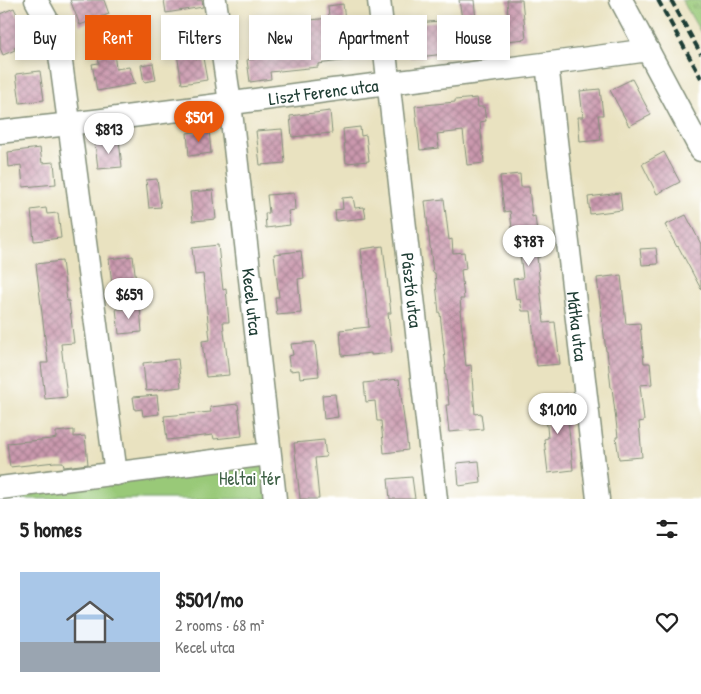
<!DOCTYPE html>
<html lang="en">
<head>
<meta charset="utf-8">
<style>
  :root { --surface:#fff; --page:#f6f6f6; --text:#222; --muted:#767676; --accent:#ea580c }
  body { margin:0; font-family:"Patrick Hand",sans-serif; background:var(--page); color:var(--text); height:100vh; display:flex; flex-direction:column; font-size:19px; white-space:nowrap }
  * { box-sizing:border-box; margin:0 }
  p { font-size:16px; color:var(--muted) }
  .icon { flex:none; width:28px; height:28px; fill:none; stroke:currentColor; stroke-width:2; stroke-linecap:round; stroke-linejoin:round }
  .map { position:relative; height:499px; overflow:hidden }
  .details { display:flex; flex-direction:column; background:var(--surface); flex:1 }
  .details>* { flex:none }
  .guide { position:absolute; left:15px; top:15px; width:671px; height:45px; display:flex; gap:10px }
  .price { position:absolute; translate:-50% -42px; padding:0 11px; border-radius:18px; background:#fff; color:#222; font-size:16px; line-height:32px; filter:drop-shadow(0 1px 2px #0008) }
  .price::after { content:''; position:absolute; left:50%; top:30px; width:15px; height:11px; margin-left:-8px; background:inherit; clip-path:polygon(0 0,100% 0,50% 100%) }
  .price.active { background:var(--accent); color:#fff }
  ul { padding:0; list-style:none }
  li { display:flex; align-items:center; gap:15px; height:125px; padding:0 20px }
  li span { display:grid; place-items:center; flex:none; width:140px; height:100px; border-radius:0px; color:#555 }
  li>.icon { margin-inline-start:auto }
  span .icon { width:60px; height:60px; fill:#fffc; stroke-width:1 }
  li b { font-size:21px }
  h2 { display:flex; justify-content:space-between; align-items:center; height:60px; padding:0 20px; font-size:21px }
  .pill { padding:0 18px; border-radius:0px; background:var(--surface); box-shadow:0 2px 8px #0003; font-size:18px; line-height:45px }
  .pill.active { background:var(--accent); color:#fff }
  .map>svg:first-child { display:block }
  .grass { fill:url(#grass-tufts); stroke:#5c8356 }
  .park { fill:#99c978; stroke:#5c8356 }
  .building { fill:url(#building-cross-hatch) }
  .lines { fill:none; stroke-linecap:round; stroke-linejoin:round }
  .minor-casing { stroke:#84907a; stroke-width:25 }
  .minor { stroke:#fff; stroke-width:22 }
  .rail { stroke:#1f3d34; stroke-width:4; stroke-dasharray:8 4; stroke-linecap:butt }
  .labels { text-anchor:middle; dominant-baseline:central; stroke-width:4; stroke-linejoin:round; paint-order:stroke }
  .street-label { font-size:18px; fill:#1f3d34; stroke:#fff }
  .park-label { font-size:18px; fill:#3e6045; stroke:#fff }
</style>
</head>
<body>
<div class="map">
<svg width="701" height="499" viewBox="0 0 701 499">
  <defs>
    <pattern id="grass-tufts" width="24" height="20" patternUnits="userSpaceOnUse" patternTransform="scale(1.25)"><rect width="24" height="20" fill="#99c978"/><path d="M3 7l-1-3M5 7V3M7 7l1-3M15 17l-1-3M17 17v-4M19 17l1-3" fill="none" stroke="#7ca463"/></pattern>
    <pattern id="building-cross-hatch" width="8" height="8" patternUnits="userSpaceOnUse" patternTransform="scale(1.25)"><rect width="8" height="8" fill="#ca98ad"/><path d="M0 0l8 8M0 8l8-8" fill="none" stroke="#a37d8e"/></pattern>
  </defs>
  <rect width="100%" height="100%" fill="#fff"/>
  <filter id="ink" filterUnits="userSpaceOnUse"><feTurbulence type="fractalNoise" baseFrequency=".02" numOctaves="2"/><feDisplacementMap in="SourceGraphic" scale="10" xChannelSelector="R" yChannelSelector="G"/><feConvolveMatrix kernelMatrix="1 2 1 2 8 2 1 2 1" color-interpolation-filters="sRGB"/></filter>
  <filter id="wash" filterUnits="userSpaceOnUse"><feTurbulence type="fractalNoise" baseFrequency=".0096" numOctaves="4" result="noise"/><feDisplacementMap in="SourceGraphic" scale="20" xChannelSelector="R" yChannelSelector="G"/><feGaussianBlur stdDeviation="1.12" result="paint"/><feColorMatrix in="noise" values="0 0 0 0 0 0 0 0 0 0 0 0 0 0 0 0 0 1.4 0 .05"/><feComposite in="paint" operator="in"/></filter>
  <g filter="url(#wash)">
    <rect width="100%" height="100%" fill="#e9e2c0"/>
    <path class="grass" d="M682,0H701V33Z"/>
    <path class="park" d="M269,454L275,499H0V488Z"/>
    <g id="blocks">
      <path class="building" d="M70,0H104L109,14L80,25Z
        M164,0H202L203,7L166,13Z
        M459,0H474L479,50L410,58L406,24L462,19Z
        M507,0H522L526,39L506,41L503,17L508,16Z
        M343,4L347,36L353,35L356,59L318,64V67L270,72L271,79L250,82L247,60L265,57L263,38L294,35L292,22L329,18L328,6Z
        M14,8L20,21H18L27,42L14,48L15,50L3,55L0,48V14Z
        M114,52L116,69L129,67L135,84L97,91L92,64L99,63L98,55Z
        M195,52L196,59L203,58L207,80L182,84L177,54Z
        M153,63L156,80L144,82L141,65Z
        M40,71L44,100L20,103L16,74Z
        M632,79L651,115L629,126L610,90Z
        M600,89L603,115H598L601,140L580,142L578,117H583L580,91Z
        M477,98L478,107H484L486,121L480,122L484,163L467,165L463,131L437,134L439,148L420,150L415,106L455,102V100Z
        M330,111L332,133L292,137L290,116Z
        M360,127L361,136L366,135L369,161L346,163L343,129Z
        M282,129L285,163L260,165L256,131Z
        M209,130L211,153L189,156L187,133Z
        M119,140L122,167L98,169L95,143Z
        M40,148L42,163L54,162L56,184L23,187L21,165L9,167L8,152Z
        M664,152L680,182L657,194L642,164Z
        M520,174L521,187H529L532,217L535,216L540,257H537L544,323L555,322L560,364L537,366L531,311H522L520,299L516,300L513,279L523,278L520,254H515L510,211L504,212L500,176Z
        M157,179L161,207L149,208L146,180Z
        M213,190L216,219L193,221L190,192Z
        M294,193L295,210L288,211L290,225L266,228L265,213H269L267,195Z
        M620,193L622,210L590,214L588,197Z
        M353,197L355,208L364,207L366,218L336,221L335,210L343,209L342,198Z
        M444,199L449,240L452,239L453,253L464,252L466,269L461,270L464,299H460L461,310H460L466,366L471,365L475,414L481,413L483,429L449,432L446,405H449L445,368H446L440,313H439L435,273H433L425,201Z
        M46,208L47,214L58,213L61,238L34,241L31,210Z
        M686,215L701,244V289L678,246L677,247L665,225Z
        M218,245L223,290L226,289L229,322H223L229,375L206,377L202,341L210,340L203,274L195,275L192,248Z
        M383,246L391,313H388L392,353L371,355V353L342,356L340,330L369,327L361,249Z
        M656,248L658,264L642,265L640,249Z
        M301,251L304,278L298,279L301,313L277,315L275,297H279L274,254Z
        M133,256L136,281L112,284L109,259Z
        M62,261L67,301H69L74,343L61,344L67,397L45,399L41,363H48L36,264Z
        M621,275L626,324L640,323L644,363H650L652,384L640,385L644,421L639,422L642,457L619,459L616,437H618L612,388H611L607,351H606L597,278Z
        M140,307L142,332L119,334L116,309Z
        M315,342L319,376L300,378L299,370L290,371L288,356L293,355L291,344Z
        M178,359L181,387L146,391L143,363Z
        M399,379L408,450L384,453L381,421H377L375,401L366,402L364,383Z
        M335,394L338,417L324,419L322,395Z
        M567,394L569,419H568L573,470L548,473L544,439L548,438L545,404L548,403L547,396Z
        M157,395L159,414L143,416L142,409L135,410L133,397Z
        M238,404L242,436L214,439L213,435L167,440L164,416L211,412L210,407Z
        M74,430V437L85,436L88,464L64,467L63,462H55L10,467L7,443L52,439L56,438V432Z
        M324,440L326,457L315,458L319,499H300L294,443Z
        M479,461L481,483L459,486L457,463Z
        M412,477L415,499H390L388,479Z"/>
    </g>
  </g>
  <g filter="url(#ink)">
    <use href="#blocks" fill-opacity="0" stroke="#84907a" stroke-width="1"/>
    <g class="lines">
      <defs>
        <g id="minor">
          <path d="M36,0L58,40L116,474"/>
          <path id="s1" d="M215,0L230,103L275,499"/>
          <path id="s2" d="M379,0L436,499"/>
          <path d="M621,0L701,150"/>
          <path id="s3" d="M547,64L598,499"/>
          <path id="s4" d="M0,132C111,120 222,104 333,90C438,77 543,65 648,50"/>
          <path d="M0,488L269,454"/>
        </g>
      </defs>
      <use href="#minor" class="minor-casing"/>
      <use href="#minor" class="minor"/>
      <path class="rail" d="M658,0L701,78
        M671,0L701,54"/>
    </g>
  </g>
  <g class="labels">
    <g class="street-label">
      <text stroke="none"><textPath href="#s4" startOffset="326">Liszt Ferenc utca</textPath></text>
      <text stroke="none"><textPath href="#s2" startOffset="292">Pásztó utca</textPath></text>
      <text stroke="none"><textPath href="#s1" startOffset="304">Kecel utca</textPath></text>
      <text stroke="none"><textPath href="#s3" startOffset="264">Mátka utca</textPath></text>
    </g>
    <g class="park-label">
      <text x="250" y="478">Heltai tér</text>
    </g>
  </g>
</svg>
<b class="price active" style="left:199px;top:143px">$501</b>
<b class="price" style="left:109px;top:155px">$813</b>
<b class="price" style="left:529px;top:267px">$787</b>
<b class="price" style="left:129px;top:320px">$659</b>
<b class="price" style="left:558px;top:435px">$1,010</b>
<div class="guide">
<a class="pill">Buy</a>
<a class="pill active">Rent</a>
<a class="pill">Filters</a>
<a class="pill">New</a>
<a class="pill">Apartment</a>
<a class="pill">House</a>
</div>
</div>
<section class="details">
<h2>5 homes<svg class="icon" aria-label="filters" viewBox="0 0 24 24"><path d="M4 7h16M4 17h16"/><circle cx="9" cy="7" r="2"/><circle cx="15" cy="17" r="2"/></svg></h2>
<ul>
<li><span style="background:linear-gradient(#a9c7e8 70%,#9aa5b1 0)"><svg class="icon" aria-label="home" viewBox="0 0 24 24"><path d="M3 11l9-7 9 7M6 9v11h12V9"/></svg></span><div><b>$501/mo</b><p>2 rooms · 68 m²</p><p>Kecel utca</p></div><svg class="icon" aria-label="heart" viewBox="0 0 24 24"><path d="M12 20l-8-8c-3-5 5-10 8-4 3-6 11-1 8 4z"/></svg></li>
</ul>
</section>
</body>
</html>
